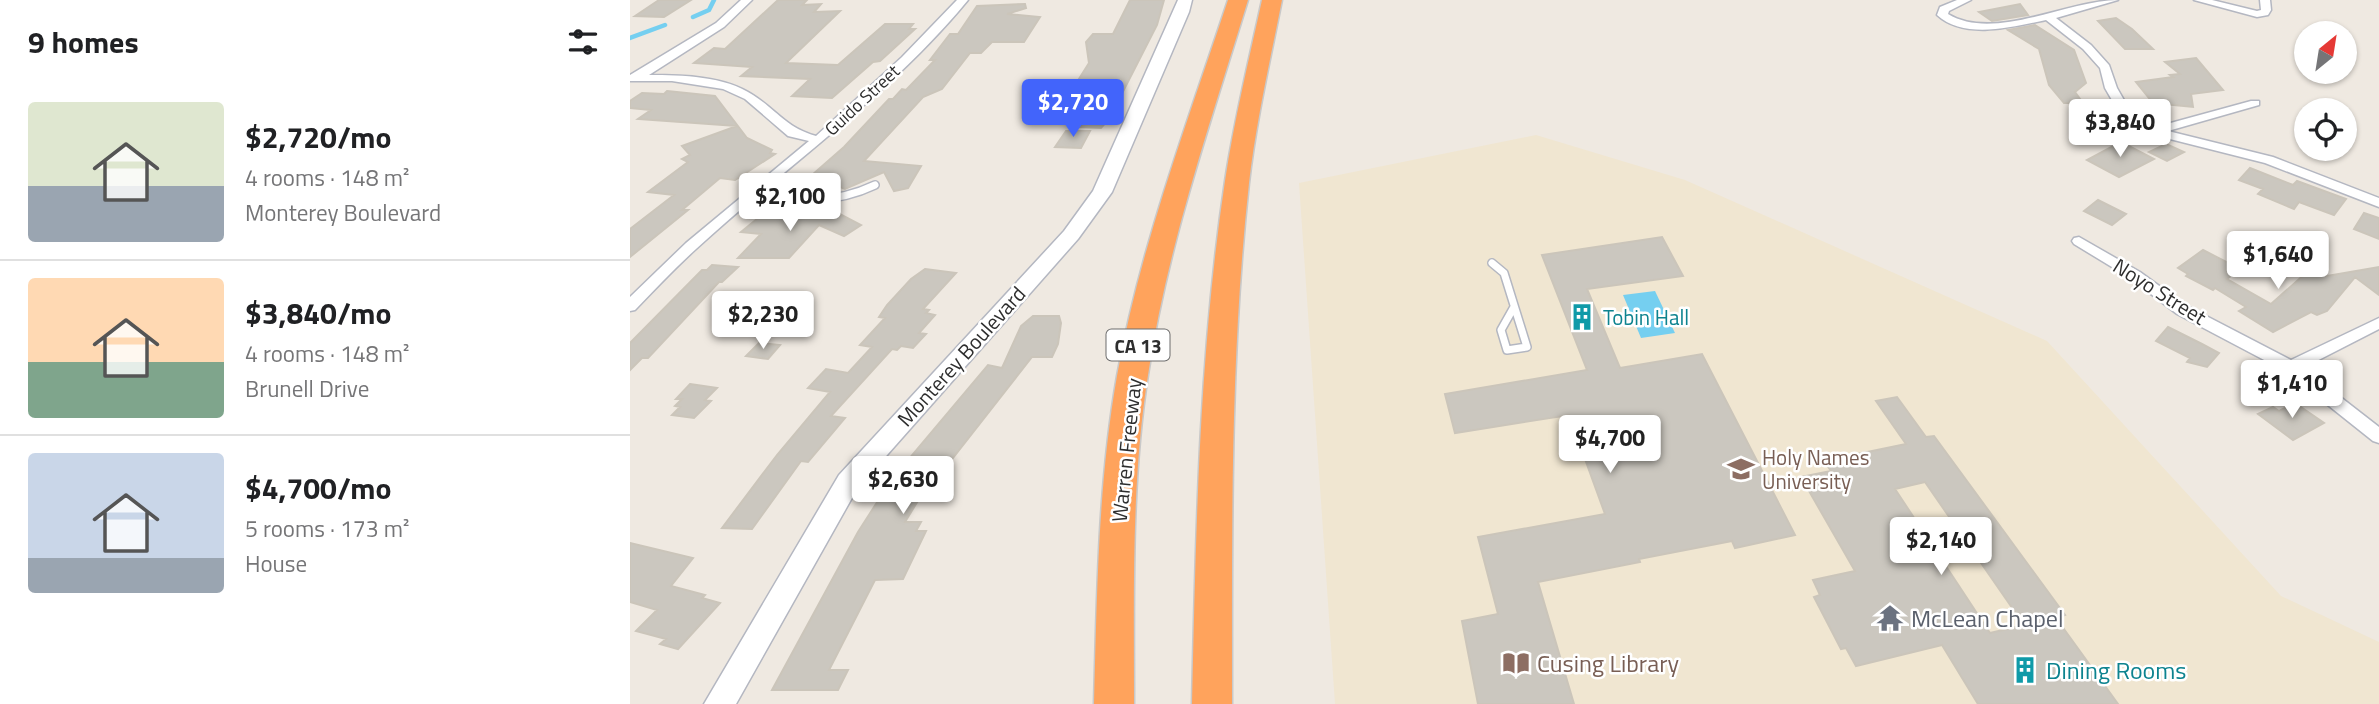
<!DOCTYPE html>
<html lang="en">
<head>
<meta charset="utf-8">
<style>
  :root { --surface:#fff; --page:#f2f2f2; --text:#202124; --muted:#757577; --line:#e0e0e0; --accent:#4264fb }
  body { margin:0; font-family:"Titillium Web",sans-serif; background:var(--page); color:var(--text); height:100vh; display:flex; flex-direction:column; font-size:26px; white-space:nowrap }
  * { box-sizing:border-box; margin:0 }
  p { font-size:23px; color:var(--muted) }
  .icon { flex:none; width:38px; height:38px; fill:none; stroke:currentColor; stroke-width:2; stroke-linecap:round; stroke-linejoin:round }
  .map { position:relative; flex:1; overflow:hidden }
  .drawer { display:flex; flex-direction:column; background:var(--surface); width:630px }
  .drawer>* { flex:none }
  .needle { width:46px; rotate:30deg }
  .tools { position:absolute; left:1664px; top:21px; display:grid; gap:14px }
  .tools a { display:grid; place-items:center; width:63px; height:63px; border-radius:50%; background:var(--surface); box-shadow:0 2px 5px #0004; font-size:35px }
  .price { position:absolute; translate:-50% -60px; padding:0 16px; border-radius:7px; background:#fff; color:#222; font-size:23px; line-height:46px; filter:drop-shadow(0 2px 4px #0008) }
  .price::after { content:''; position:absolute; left:50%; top:42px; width:21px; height:16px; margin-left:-10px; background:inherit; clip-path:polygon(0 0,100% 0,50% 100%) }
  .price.active { background:var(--accent); color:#fff }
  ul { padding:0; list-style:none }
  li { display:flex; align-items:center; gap:21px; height:175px; padding:0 28px }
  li+li { border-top:2px solid var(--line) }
  li span { display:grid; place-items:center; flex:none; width:196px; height:140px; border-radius:7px; color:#555 }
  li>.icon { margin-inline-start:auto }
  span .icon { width:84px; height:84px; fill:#fffc; stroke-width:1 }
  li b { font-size:30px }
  h2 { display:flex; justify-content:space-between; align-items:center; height:84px; padding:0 28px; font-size:30px }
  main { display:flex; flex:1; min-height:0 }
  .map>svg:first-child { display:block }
  .education { fill:#f0e6d1 }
  .water { fill:#75cff0 }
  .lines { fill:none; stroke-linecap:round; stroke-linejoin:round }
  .stream { stroke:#75cff0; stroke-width:4.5 }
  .building { fill:#cbc7bf; stroke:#cbc5ba; stroke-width:2; fill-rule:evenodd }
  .lane-casing { stroke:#b4b7c1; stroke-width:10 }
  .street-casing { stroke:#b4b7c1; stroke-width:3 }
  .secondary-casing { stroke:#b4b7c1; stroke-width:3 }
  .highway-casing { stroke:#c9c9c9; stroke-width:3 }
  .lane { stroke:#fff; stroke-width:7 }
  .street { fill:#fff; fill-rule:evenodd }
  .secondary { fill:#fff; fill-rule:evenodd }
  .highway { fill:#ffa35c; fill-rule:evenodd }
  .labels { text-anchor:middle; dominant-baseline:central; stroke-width:5; stroke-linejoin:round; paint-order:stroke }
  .far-street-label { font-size:18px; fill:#2e2e2e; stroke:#fff }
  .shield { fill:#fff; stroke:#6d6d6d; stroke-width:2 }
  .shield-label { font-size:19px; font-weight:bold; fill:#2e2e2e }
  .street-label { font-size:21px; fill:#2e2e2e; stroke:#fff }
  .culture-label { font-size:21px; fill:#0d838f; stroke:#fff; text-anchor:start }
  .education-label { font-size:21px; fill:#785e54; stroke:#fff; text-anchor:start }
  .near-worship-label { font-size:24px; fill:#5b616d; stroke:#fff; text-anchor:start }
  .near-education-label { font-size:24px; fill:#785e54; stroke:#fff; text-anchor:start }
  .near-culture-label { font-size:24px; fill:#0d838f; stroke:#fff; text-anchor:start }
</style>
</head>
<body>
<main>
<section class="drawer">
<h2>9 homes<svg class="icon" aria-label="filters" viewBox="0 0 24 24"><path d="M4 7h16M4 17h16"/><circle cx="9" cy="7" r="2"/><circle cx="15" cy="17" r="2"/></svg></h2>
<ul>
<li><span style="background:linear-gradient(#dfe7d0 60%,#9aa5b1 0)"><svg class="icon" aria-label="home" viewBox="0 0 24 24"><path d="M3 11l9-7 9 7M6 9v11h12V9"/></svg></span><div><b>$2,720/mo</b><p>4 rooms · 148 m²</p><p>Monterey Boulevard</p></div></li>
<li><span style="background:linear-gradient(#ffd9b3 60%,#7fa58c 0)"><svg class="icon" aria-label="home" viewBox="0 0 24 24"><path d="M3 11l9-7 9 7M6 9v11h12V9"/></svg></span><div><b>$3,840/mo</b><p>4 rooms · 148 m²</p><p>Brunell Drive</p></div></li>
<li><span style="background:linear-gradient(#c9d6e8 75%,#9aa5b1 0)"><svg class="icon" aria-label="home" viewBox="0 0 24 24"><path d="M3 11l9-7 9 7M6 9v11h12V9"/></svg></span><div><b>$4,700/mo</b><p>5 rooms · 173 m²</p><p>House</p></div></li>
</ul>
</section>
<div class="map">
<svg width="1749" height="704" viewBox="0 0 1749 704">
  <rect width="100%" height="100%" fill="#efe9e1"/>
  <path class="education" d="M906,135L1055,180L1417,341L1651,596L1749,642V704H705L669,183Z"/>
  <path class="water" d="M1025,291L1045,333L1011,338L993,295Z"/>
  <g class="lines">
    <path class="stream" d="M63,17L79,10L84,0
      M0,38L35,25"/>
  </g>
  <path class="building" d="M29,0H61L34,17L5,16Z
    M148,0H177L172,5L191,4L184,12L210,11L156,63L208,65L255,24H283L279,29H285L250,61L243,62L202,98L162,96L180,79L111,76L122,67L64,63L84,48L95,49Z
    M500,0H534L527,25L479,119L471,128L450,127L473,90H442L459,63L456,42L463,34H483Z
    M395,4L396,8L377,14L410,17L394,42H362L351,53H340L312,89L293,97L234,161L291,166L278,188L264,191L254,172L215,189L181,176L214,147L259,99H263L272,89L276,90L305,60H300L320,34H328L347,6Z
    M1390,4L1398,15L1362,21L1349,12Z
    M1486,18L1502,29L1523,49H1495L1468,21Z
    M1405,25L1444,50L1456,83L1445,92L1453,103H1434L1419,85L1409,49L1378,30Z
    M1566,58L1593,90L1561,94L1563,107L1523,103L1506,82L1543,77L1540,75L1550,74L1535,62Z
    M37,91L85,96L117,138L142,150L140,153L145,154L105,180L90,178L52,210H58L0,257V229L44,195L18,192L58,162L52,159L60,155L52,146L107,126L8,119L21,110L0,108V101L12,93L34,94Z
    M436,131H460L451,148L425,147Z
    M1491,142L1524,159L1489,177L1457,160Z
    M1536,144L1554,152L1537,161L1519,152Z
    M1620,168L1663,185L1667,181L1716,199L1704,215L1669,202L1664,209L1628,194L1633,189L1609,180Z
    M1468,200L1496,214L1482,225L1454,211Z
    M202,210L231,225L214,236L189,225L159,258H108L131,234L111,232L133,214L188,218Z
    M1734,213L1749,218V239L1724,229Z
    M1032,237L1053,276L957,289L990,368L1072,354L1165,535L1105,548L1102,541L1009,559L1010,562L908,582L944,704H848L832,621L868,614L848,537L975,514L939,415L825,433L815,394L957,370L912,255Z
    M1573,250L1610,269L1597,279L1641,304L1676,273L1680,275L1684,270L1697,276L1749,267V295L1725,277L1697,311L1687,315L1681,312L1643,332L1609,311L1616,307L1585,288L1583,290L1556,276L1558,274L1548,268Z
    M82,265L108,267L92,282H89L18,358H12L0,370V343L72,270H77Z
    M295,269L326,273L293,309L299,310L296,313L305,315L289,333L296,334L283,348L271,346L267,350L262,349L201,416L215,418L178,462L171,461L122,529L92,528L147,455L200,392L178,388L196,369L218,373L242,347L230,345L255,318L249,317L257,305L281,279Z
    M403,316H429L431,323L428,344L422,357H402L304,482L300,481L275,522H291L286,531H296L273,579L245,580L199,670H218L208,690H142L228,532L262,479L358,365L372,368L391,326Z
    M1538,327L1572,344L1589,353L1577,367L1557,362L1560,358L1526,341Z
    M129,343L150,345L138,359L116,356Z
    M60,384L87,388L75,400L81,401L64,418L42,415L50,407L45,406L52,399H46Z
    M1267,397L1296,437L1304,436L1435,615L1426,618L1488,704H1348L1312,645L1226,666L1216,648L1211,649L1184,597L1190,595L1183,580L1225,571L1171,477L1201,471L1194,461L1276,444L1246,401ZM1295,482L1394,625L1360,633L1265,489Z
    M1665,403L1694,423L1663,440L1628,414L1643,407L1649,411Z
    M0,543L63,558L41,586L75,595L72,598L90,603L48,649L30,644L36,639L6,631L27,610L0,602Z"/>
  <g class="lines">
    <defs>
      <path id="lane" d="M121,196C166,201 203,205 245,185
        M862,263L874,273L897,347L877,350L871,330L884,307"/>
      <path id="street" d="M111,0H122L94,27L19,75C52,75 95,76 123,95C148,111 155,127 186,136L272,57L327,0H338C260,95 156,166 66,249C45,268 25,289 5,310L0,311V297L56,243L179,141L158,136L115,99L93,89L42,81H0V75L86,23Z
        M1327,0H1341L1319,11L1318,14C1364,42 1438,0 1488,0L1426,18L1461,45L1479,65L1487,88L1499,109L1526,127L1621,101H1629V105L1538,131L1643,157L1749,198V207L1635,163L1520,134L1490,114L1475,88L1470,68L1453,49L1416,20C1383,27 1334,40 1307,15L1310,7Z
        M1564,0H1582L1627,11L1631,10L1630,0H1640L1641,10L1638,15L1627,17Z
        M1449,237L1510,272L1557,306L1661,360L1749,318V329L1673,368L1749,427V443L1743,441L1655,371L1547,314L1500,278L1444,244L1442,241L1444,238Z"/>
      <path id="secondary" d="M548,0H562L559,12L482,192L448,239L227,489L106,704H74L209,475L434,231L463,191Z"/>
      <path id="highway" d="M598,0H618C580,124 537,247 518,375C501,483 504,594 504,704H464C467,595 468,484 487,376C510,247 557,124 598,0Z
        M632,0H652C640,61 626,122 619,183C600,356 602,530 602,704H562C566,530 569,354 595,181C604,120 619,60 632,0Z"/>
    </defs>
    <use href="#lane" class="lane-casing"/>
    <use href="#street" class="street-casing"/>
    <use href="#secondary" class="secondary-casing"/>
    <use href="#highway" class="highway-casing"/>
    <use href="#lane" class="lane"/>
    <use href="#street" class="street"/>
    <use href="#secondary" class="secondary"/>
    <use href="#highway" class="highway"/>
  </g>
  <defs>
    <symbol id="building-bare" viewBox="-9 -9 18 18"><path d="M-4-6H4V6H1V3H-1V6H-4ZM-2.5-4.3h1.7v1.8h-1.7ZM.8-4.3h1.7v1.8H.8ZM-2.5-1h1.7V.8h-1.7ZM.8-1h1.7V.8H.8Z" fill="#0f9aa8" stroke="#fff" stroke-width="2.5" paint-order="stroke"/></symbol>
    <symbol id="university-bare" viewBox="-9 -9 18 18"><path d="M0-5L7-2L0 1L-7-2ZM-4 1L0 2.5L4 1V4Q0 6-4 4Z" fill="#8d6e63" stroke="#fff" stroke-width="2.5" paint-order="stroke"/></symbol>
    <symbol id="temple-bare" viewBox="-9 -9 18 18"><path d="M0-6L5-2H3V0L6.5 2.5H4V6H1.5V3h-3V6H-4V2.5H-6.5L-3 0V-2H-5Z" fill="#6b7280" stroke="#fff" stroke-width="2.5" paint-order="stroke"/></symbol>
    <symbol id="library-bare" viewBox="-9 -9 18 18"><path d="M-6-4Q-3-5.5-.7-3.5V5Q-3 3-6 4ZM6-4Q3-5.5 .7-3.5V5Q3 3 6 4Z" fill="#8d6e63" stroke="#fff" stroke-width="2.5" paint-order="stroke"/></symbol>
  </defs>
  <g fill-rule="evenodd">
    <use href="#building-bare" x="933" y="298" width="38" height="38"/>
    <use href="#university-bare" x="1092" y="450" width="38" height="38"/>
    <use href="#temple-bare" x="1241" y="599" width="38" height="38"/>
    <use href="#library-bare" x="867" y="644" width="38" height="38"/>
    <use href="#building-bare" x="1376" y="651" width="38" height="38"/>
  </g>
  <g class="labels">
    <g class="far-street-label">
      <text transform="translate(232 100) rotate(-43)">Guido Street</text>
    </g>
    <rect class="shield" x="476.5" y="329.5" width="63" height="31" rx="5"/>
    <g class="shield-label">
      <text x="508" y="345">CA 13</text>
    </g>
    <g class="street-label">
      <text transform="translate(1530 291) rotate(32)">Noyo Street</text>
      <text transform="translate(331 356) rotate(-48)">Monterey Boulevard</text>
      <text transform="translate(496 450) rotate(-84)">Warren Freeway</text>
    </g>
    <g class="culture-label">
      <text x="973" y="317">Tobin Hall</text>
    </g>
    <g class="education-label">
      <text x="1132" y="457">Holy Names<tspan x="1132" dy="24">University</tspan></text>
    </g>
    <g class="near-worship-label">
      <text x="1281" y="618">McLean Chapel</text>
    </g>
    <g class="near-education-label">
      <text x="907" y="663">Cusing Library</text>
    </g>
    <g class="near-culture-label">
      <text x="1416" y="670">Dining Rooms</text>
    </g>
  </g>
</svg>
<div class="tools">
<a><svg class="needle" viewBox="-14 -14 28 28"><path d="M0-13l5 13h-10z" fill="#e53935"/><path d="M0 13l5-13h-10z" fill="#757577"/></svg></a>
<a><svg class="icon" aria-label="locate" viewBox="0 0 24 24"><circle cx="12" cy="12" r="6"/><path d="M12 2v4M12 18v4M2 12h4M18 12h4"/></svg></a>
</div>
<b class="price active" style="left:443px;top:139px">$2,720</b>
<b class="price" style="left:1490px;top:159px">$3,840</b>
<b class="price" style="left:160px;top:233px">$2,100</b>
<b class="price" style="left:1648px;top:291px">$1,640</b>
<b class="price" style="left:133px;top:351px">$2,230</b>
<b class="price" style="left:1662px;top:420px">$1,410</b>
<b class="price" style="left:980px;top:475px">$4,700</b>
<b class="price" style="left:273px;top:516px">$2,630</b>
<b class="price" style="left:1311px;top:577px">$2,140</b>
</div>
</main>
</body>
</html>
